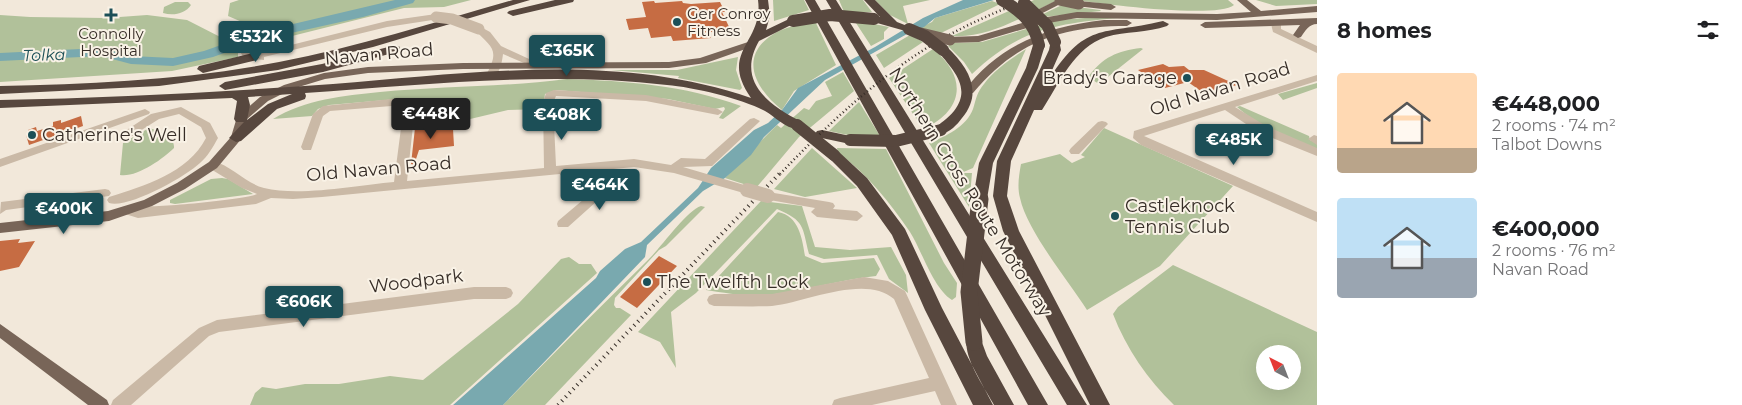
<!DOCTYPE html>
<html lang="en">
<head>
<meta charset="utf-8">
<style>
  :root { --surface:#fff; --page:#f2f2f2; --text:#202124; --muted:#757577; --accent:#1c4f57 }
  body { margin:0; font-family:Montserrat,sans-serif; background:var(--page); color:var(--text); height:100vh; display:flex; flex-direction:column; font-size:19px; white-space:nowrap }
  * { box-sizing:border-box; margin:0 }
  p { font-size:16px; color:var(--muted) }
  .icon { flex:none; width:28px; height:28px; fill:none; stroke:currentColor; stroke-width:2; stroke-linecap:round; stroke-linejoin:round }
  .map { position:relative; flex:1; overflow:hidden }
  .details { display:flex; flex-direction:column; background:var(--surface); width:425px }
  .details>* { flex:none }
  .needle { width:32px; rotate:318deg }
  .buttons { position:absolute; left:1256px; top:345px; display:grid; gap:10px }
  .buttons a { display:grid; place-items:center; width:45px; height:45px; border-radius:50%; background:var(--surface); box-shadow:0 5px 20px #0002; font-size:25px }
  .price { position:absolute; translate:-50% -42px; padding:0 11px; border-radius:5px; background:var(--accent); color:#fff; font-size:16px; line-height:32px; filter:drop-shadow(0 1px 2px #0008) }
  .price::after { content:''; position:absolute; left:50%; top:30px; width:15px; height:11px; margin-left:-8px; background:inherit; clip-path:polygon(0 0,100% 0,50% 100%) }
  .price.active { background:#222; color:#fff }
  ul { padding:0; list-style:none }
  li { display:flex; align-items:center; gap:15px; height:125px; padding:0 20px }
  li span { display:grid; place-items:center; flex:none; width:140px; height:100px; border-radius:5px; color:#555 }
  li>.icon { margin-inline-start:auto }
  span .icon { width:60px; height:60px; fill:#fffc; stroke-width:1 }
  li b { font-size:21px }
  h2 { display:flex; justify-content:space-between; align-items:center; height:60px; padding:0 20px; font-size:21px }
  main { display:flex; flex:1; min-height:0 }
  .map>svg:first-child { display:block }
  .green { fill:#b1c19a; fill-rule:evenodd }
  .water { fill:#79a9af }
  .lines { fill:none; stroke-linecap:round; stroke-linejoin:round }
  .river { fill:#79a9af; fill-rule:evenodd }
  .building { fill:#c66c43 }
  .minor { fill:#cab9a6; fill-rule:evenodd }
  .major { fill:#786558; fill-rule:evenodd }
  .highway { fill:#57473e; fill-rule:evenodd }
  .rail-far1 { stroke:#362d27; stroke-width:2.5; stroke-dasharray:1 3; stroke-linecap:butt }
  .rail { stroke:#362d27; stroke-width:4; stroke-dasharray:1 4.5; stroke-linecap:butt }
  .minor-bridge-far1 { stroke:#cab9a6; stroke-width:11 }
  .minor-bridge { stroke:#cab9a6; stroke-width:14 }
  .major-bridge { stroke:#786558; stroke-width:11 }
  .highway-bridge-far1 { stroke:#57473e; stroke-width:12 }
  .highway-bridge { stroke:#57473e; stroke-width:17 }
  .poi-dot { fill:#1c4f57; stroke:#f9f2e6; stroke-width:2 }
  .labels { text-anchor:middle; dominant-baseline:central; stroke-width:4; stroke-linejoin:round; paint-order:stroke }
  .far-poi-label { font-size:15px; fill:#362d27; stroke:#f9f2e6; text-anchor:start }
  .far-water-label { font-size:16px; font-style:italic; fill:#1c4f57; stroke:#f9f2e6 }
  .street-label { font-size:18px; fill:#362d27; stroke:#f9f2e6 }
  .poi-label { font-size:18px; fill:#362d27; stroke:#f9f2e6; text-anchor:start }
</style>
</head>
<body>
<main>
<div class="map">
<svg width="1317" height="405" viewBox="0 0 1317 405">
  <rect width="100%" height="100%" fill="#f2e8da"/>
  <path class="green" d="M239,0H471L444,7L404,8L280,39L248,30L242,22L228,16L230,3Z
    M773,0H804L809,10L774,21Z
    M839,0H863L872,12H844Z
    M875,0H930L903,6L908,24L890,15Z
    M1034,0H1058C1025,15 989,39 952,36Z
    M1076,0H1228L1234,5C1217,19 1102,4 1076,0Z
    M1256,0H1317V4L1276,6Z
    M992,1L1000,4L939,34L919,28L932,22L935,18Z
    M175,2H188L191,5C185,14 173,16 163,13L164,7Z
    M1062,5L1100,10L1101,11L1043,17L1041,15Z
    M0,15L30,17L106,18L147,15L187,20L232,43L238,49V57L172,71L0,82Z
    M1099,17H1126C1059,24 1023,26 972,74L964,62L948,46L951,43L982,42L1057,20Z
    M854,20L889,27L884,32V39L871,46Z
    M815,21L836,65L794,91L782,110C754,88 737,54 777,32C789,26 802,24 815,21Z
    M910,35L923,42L884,68L876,55Z
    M1141,48L1143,49L1099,84L1088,77C1103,57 1117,51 1141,48Z
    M933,49C968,77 964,111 923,129L889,78Z
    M1026,49L973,168L961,173H972L969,207L929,143C945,137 967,126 973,109C976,99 977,92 984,84C994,70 1012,58 1026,49Z
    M738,57L736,70L742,88L740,90L678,78L679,76L611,70H677Z
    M843,72L854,91L799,137L756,188L725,178C743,161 759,142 777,125L781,128L804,108L809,110L816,101L832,96L825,82Z
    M567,79C627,81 684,85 741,106L723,119L719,118L725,109L724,107L715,109L668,99L556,90L545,94L543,109L508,110L466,120L413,125L416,106L414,100L409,98L329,105L318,109L312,116L273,119C306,99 343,96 380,92C442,86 505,87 567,79Z
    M1317,83V88L1283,100L1278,94Z
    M859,102L880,136L848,135L829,131Z
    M1240,106L1309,136L1310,140L1317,143V150C1289,138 1260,128 1237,107Z
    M149,128C159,131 175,135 174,148C163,159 136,178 120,175L123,143Z
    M1104,128L1233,186L1160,266L1087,310C1068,280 1027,231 1020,198C1017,187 1019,175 1021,164L1060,154L1072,163L1085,157L1081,155Z
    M812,148L857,188L805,197L774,189Z
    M837,148L886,149L944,263L957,283L956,297L952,300C933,288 922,251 910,232C890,203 867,173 838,153Z
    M222,178L228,179L253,194L175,204L170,203V200L211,179Z
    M761,201L802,206L815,247L850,250L891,247L906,275L908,293L889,279L877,255L824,259L809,254C802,226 805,221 777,209L696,293L671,312L676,368L660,342L638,332Z
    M701,206L705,207L666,246L659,250L615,298L614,305L616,308H620L631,315L545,405H503C551,356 599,308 647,261C660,249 686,211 701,206Z
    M778,212C799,216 802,238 805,256L822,263L874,258L880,269L876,276C839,280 804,291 767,295C747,297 726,293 706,290Z
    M569,257L579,264H591L597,273L450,405H250L255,393L262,387L276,389L305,384H339L390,376L423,380L518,304L561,259Z
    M1173,265L1317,332V405H1174C1148,380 1126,348 1113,314L1118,307ZM1265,354H1292V381H1265Z"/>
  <path class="water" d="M963,0H994L935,18L924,27L907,34L825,80L764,137L751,155L725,178L703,191L647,245L645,257L503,405H453L596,278L600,271L625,249L641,242L698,188L711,168L754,130L768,123L782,110L798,88L875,47L923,18Z"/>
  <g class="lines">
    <path class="river" d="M395,0H415L413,3L363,17L264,39L213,57L173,66L131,64L101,56L0,61V53L101,48L131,56L173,58L204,51L255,33Z"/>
  </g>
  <path class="building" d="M654,1L655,3L682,1L683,3L691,4L720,2L725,12H722L730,29L714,31L709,33L711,38L673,41L671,36L651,38L648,28L629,30L626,19L646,17L642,2Z
    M1163,64L1169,67L1184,66L1189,70H1204L1237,85L1205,94L1188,82L1165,88L1138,70Z
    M81,116L83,126L29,145L26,135L29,134L28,130L36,127L37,131L53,126V122L61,120V123Z
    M437,127L436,129H453L454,146L419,150L414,165L411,164L415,128Z
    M20,239L18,243L35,241L19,267L0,271V241Z
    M659,256L677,266L637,308L620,297Z"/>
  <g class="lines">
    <path class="minor" d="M436,14L439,15V19L387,27L264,57V60L244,58L237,47L244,42L271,50L387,21ZM248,48L259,53L251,54Z
      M1276,21L1281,24V29L1317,46V53L1273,32L1271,24Z
      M479,26L490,32L501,46L540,64L535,67L531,66L503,54C502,63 499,77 490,80L486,79L485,77C501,49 492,48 474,29Z
      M1317,75V81L1235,107L1266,126L1317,148V156L1258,132L1225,110L1144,136L1317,212V222L1141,145L1133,138L1134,131Z
      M554,90L646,95L718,109L723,112L718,115L646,101L556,96L553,103L556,166L634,159L671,165L681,158L705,159L750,119L754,118L760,121L758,123L712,166L683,167L751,187L753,190L747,194L674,173L634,167L572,173L575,180L589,183L598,188L615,173H623L625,176L568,227H558L557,224L558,221L590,194L582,190L567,187L560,174L322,197L293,199L271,198L256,204L138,218L125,214L123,211L129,206C142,209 245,200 257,194L242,188L209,168L207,165L213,161C232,166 245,183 264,188C300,197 357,185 394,182L404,105L330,111L323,116L311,150H303L301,147L313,114L323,106L401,98L412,101L415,107L407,181L544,168L543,103L546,93Z
      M181,107L210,123L218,138C213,147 208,156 200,163C185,177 128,209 109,203L107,200L109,197C144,186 188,173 206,138L201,127L179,114L159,119L132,136H124L122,133L151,114Z
      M145,109L150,112L149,114L0,167V159Z
      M1102,121L1106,122L1108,124L1106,126L1079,154H1071L1069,151L1071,148L1098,122Z
      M1314,135L1317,136V145L1308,139Z
      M105,189L109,190L111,193L109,196L6,210L0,214L1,202Z
      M768,192L829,202L833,203L835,206L833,209L857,211L863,216L857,221L817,217L811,212L815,208L764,199L762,196L764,193Z
      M864,277L888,281L905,291L957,405H941L935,391L872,405H832L834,400L840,398L929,378L894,299C865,274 807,302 772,306C753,307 733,306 714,306L709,304L707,300L709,296L714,294H772Z
      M474,287H506L511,289L513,293L511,297L506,299H474L219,332L209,336L131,405H111L113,400L199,328L217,320Z"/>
    <path class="major" d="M1057,0H1068L1029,20H1023L1021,18Z
      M1237,0H1247L1261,11L1317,6V12L1217,20L1077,18L1037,25L979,42L950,43L945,40L950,37L978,36L1036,19L1077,12L1217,14L1251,12Z
      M1079,1L1111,4L1116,7L1111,10L1076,6L1074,4Z
      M1317,18V24C1309,24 1305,31 1301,37L1298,38L1293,35L1300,25L1205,28L1200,25L1205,22Z
      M1104,20H1127L1132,23L1127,26C1061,26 1016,42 973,93H965L964,91C998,45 1048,26 1104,20Z
      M751,41L756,44L754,46L706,63L669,68L463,69L368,73L325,79L292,89L268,101L246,120L242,138L217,168L185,189L152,206L109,221L0,233V223L108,211L144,200L177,183L209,162L231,137L237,117L260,97L284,85L324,73L368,67L463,63L669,62L700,58Z
      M0,324L107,400L109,405H88L0,338Z"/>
    <path class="highway" d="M513,0H530L373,47L278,70L159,86L0,94V86C93,84 187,80 279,62C358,47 435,22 513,0Z
      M555,0H574L573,2L513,16L507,13L509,11Z
      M758,0H768L770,16L766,30L789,19H797L799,21L759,41C736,81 768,105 802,122L804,125L802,128C788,132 776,117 765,111C743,99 693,87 667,85C546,71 425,85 305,93L306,96L305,99L277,109L241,141L236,142L229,138L244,122H236L234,119L237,101L232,98L0,108V100C112,98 222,92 333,84C471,73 618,52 751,98C718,51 764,43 758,0ZM292,94L268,104L247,120L250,105L248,97Z
      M805,0H815L1048,405H1028Z
      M826,0H836L1087,405H1067Z
      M864,0H875L897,22L915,29L909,32L870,21V17H880Z
      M1163,21L1169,24L1167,26C1147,33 1126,31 1106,37C1074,47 1059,84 1042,110H1034L1011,161L1007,196L1019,231L1110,405H1090L1003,231L993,196L997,161L1049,50L1051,40H1059L1061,50L1046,84C1086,20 1100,36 1163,21Z
      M1039,41L1045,45L1038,68L993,163L987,199L985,203H975L973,199L979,163L1026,68L1033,45Z
      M396,45L400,47V51L323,72L225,90L219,86L225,82L322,64Z
      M943,46L947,47C968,67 984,92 962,118C957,125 950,132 941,134L934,130C939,123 948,119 954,111C973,87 951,68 937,50Z
      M253,53L259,57L257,60L203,73L197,69L199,66Z
      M822,130L855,137L857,140L850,144L817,137L815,134L817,131Z
      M834,150L839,152L867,178L905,229L942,308L993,405H973L925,310L892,235L857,186L829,158L827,155L829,152Z
      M974,334L980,337L987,356L1014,405H994C986,390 960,353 968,337Z"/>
    <path class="rail-far1" d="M780,174C828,124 880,75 940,40C968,24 996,12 1026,0"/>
    <path class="rail" d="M558,405L781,172"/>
    <path class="minor-bridge-far1" d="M436,17L452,19L479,29"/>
    <path class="minor-bridge" d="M747,190L768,196"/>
    <path class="major-bridge" d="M1060,0L1079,4
      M921,33L950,40"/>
    <path class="highway-bridge-far1" d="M1002,0C1021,11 1034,22 1039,45
      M1024,3L1047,25L1055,42
      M793,21L830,15L874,19
      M909,29L925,36L943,50
      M797,125L834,155
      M850,140L896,141L941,130"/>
    <path class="highway-bridge" d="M974,342L969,292L980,199"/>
  </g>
  <g class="poi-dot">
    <path d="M108.5 7.5h5v5h5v5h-5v5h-5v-5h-5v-5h5z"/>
    <circle cx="677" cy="22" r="5"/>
    <circle cx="1187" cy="78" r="5"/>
    <circle cx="32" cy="135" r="5"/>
    <circle cx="1115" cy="216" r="5"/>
    <circle cx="647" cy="282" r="5"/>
  </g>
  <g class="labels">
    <g class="far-poi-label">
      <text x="687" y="13">Ger Conroy<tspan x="687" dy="17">Fitness</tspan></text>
      <text x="111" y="33" text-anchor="middle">Connolly<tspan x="111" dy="17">Hospital</tspan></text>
    </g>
    <g class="far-water-label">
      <text transform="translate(44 55) rotate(-2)">Tolka</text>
    </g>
    <g class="street-label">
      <text transform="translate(379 54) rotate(-5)">Navan Road</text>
      <text transform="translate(1220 89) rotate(-17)">Old Navan Road</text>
      <text transform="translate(379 169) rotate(-5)">Old Navan Road</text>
      <text transform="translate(970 192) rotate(58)">Northern Cross Route Motorway</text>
      <text transform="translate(416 281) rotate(-7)">Woodpark</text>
    </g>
    <g class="poi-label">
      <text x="1177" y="78" text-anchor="end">Brady's Garage</text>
      <text x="42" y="135">Catherine's Well</text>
      <text x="1125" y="206">Castleknock<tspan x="1125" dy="21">Tennis Club</tspan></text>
      <text x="657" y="282">The Twelfth Lock</text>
    </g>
  </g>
</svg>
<div class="buttons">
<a><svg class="needle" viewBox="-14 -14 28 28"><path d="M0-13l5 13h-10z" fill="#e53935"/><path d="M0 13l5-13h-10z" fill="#757577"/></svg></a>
</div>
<b class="price" style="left:256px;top:63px">€532K</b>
<b class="price" style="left:567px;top:77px">€365K</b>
<b class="price active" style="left:431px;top:140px">€448K</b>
<b class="price" style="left:562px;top:141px">€408K</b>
<b class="price" style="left:1234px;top:166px">€485K</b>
<b class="price" style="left:600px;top:211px">€464K</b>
<b class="price" style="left:64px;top:235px">€400K</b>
<b class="price" style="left:304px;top:328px">€606K</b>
</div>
<section class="details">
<h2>8 homes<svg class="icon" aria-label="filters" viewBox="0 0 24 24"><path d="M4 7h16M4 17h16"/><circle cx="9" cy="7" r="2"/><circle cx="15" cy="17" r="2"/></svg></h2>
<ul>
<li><span style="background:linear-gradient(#ffd9b3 75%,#b9a48a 0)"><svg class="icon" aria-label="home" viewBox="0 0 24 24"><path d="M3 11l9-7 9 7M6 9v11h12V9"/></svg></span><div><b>€448,000</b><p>2 rooms · 74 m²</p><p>Talbot Downs</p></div></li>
<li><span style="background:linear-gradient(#bfe0f5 60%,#9aa5b1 0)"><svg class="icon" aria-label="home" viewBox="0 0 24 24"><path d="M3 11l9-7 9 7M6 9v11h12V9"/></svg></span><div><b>€400,000</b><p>2 rooms · 76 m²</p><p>Navan Road</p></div></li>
</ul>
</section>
</main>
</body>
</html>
